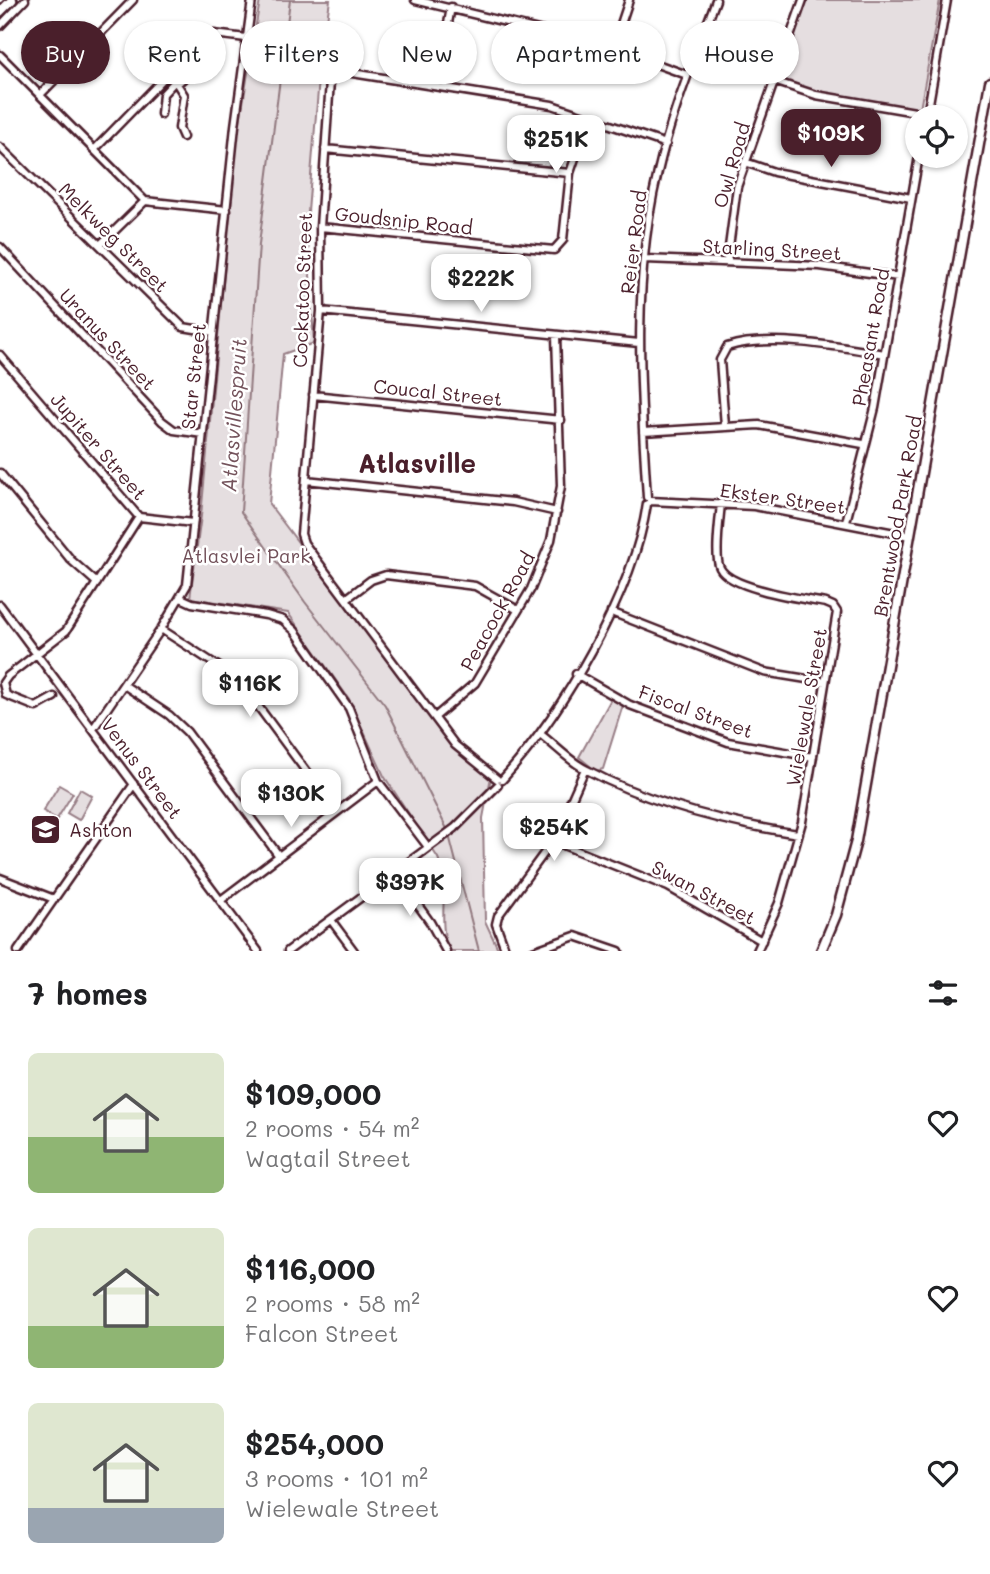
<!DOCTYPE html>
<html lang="en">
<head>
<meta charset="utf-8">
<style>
  :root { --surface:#fff; --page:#f6f6f6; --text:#202124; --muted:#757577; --accent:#4a1f2b }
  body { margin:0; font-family:Mali,sans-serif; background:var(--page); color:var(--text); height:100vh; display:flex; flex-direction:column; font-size:26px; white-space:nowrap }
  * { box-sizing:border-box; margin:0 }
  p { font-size:23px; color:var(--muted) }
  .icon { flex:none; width:38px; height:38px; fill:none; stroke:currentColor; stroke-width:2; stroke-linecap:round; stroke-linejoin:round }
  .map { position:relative; height:951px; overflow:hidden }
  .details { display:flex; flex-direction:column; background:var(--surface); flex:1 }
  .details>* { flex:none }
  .hud { position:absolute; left:21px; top:21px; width:948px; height:63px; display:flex; gap:14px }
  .controls { position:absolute; left:905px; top:105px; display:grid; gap:14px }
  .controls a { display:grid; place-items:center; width:63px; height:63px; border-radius:50%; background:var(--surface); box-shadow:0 2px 5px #0004; font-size:35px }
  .price { position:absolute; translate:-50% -60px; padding:0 16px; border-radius:14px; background:#fff; color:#222; font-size:23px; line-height:46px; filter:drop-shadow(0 2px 4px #0008) }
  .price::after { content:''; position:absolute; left:50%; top:42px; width:21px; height:16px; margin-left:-10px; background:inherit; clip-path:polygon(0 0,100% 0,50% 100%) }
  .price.active { background:var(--accent); color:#fff }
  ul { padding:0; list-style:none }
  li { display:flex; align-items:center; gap:21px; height:175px; padding:0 28px }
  li span { display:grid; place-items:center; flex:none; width:196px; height:140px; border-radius:10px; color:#555 }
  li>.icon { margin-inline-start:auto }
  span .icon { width:84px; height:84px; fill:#fffc; stroke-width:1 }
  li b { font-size:30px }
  h2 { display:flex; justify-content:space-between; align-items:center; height:84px; padding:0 28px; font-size:30px }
  .pill { padding:0 24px; border-radius:32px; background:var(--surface); box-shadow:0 2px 5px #0004; font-size:24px; line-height:63px }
  .pill.active { background:var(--accent); color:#fff }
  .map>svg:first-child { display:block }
  .green { fill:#e5dee0; stroke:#987e86; stroke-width:2 }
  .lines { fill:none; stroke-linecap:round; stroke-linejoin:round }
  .stream { stroke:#91787e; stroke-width:2 }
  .minor-casing { stroke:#4a1f2b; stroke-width:11 }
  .tertiary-casing { stroke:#4a1f2b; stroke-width:13 }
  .minor { stroke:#fff; stroke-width:6 }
  .tertiary { stroke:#fff; stroke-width:8 }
  .labels { text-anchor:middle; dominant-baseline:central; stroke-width:5; stroke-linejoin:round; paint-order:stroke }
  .street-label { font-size:19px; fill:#4a1f2b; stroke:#fff }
  .park-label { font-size:19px; fill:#714f58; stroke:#fff }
  .poi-label { font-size:19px; fill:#4a1f2b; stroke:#fff; text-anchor:start }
  .water-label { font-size:21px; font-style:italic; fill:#74535c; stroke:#fff }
  .district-label { font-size:26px; font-weight:bold; fill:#4a1f2b; stroke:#fff }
</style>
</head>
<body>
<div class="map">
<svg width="990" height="951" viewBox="0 0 990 951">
  <rect width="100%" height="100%" fill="#fff"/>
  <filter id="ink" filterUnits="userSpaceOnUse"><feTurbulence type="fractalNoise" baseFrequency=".0143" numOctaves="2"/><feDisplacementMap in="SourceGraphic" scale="14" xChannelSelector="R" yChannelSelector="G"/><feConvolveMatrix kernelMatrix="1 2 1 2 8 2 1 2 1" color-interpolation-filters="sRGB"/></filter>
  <g filter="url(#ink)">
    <path class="green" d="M260,0H330L320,66L307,224L314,343L283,354L269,504L451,744L491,777L483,818L485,921L499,951H449C436,921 451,888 438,858L384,776L349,699L288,613L190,598L201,516L236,146Z
      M806,0H940L920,109L815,92L782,80L779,73Z
      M611,699L623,705L603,769L596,771L579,757Z
      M59,785L73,793L57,819L43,811Z
      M80,789L92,796L79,820L67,813Z"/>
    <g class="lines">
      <path class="stream" d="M290,0L259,244L241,512L305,602L385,705L447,829
        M449,835L479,951"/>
      <defs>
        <path id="minor" d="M415,0L613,48L687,75
          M0,26L25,0
          M613,48L629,0
          M0,55L145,201L227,210
          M170,73L184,95L179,128L183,137
          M774,81L816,95L927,114
          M178,83L193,70
          M437,84L451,7
          M41,94L133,0
          M161,114L163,94L176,80
          M927,115L947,0
          M0,147L183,327L213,332
          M95,149L203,38L214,34L246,38
          M325,149L570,173
          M745,162L774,172L911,198
          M320,227L554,250L563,240L570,173L589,117
          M100,245L145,201
          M0,247L162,421L174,430L203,434
          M645,259L820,266L898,277
          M727,262L737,187L803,0
          M321,311L639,343
          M0,355L139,517L193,523
          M313,395L561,420
          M725,426L720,360L727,347C768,333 842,347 884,354
          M643,432L759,425L863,444
          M0,473L71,560L97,583
          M306,480L513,502L557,512
          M647,497C640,389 632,279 658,172C671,113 695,57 716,0
          M650,501L754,506L910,536
          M721,503C720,517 714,557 720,568C730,589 804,599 826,603L833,606L837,612L802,822L779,903L757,951
          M846,522L875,408L919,156
          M181,598L192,603L266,615L283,620L295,631L349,708L378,781L428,847
          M346,599L371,580L386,575L475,586L518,610
          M0,605L258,951
          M611,612L764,672L825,682
          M161,629L238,679L336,812
          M576,674L630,705L728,742L813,757
          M124,685L169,715L187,732L279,856
          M54,697L36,707L6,695L3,683L8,676L66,631L139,517
          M435,717L475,683L531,589L551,540L561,486L556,336
          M93,729L161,629L187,585L235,126L252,0
          M540,734C555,745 570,762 587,770C653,805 726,823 798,834
          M497,779L455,745L304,543L301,534L321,311L320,227L330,81L339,72L352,73L552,105L666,144
          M502,780C562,714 634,592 647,504
          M553,841L668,887L762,941
          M395,873L430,922L446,951
          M0,878L54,899
          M221,900L378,781
          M331,920L354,951
          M18,951L134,784
          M288,951L455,828L498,785
          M506,951L496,924L498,916L553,841L585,769
          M533,951L575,936L619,951"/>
        <path id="tertiary" d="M0,12L12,0
          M821,951L836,915L856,841L990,82"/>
      </defs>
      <use href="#minor" class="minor-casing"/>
      <use href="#tertiary" class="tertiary-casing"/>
      <use href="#minor" class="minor"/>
      <use href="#tertiary" class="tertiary"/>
    </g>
  </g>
  <defs>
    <symbol id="school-square" viewBox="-11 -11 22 22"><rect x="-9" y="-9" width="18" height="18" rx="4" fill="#4a1f2b" stroke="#fff"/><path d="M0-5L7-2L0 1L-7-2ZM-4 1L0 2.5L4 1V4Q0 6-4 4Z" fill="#fff"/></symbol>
  </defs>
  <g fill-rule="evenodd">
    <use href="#school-square" x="28" y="812" width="35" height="35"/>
  </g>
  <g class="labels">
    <g class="street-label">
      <text transform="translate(731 165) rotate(-74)">Owl Road</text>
      <text transform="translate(404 220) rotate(6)">Goudsnip Road</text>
      <text transform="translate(114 237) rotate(45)">Melkweg Street</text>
      <text transform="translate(633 242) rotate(-83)">Reier Road</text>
      <text transform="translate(772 249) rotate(3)">Starling Street</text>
      <text transform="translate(302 290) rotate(-88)">Cockatoo Street</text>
      <text transform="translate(870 337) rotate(-80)">Pheasant Road</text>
      <text transform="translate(108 339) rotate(47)">Uranus Street</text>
      <text transform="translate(193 376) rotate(-84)">Star Street</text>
      <text transform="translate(438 392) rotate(6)">Coucal Street</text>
      <text transform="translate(99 446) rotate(49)">Jupiter Street</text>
      <text transform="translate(783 498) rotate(8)">Ekster Street</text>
      <text transform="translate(897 516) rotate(-80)">Brentwood Park Road</text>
      <text transform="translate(497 611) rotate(-61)">Peacock Road</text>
      <text transform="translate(806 707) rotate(-80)">Wielewale Street</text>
      <text transform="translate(696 711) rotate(20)">Fiscal Street</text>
      <text transform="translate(142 768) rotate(53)">Venus Street</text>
      <text transform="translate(704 892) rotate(28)">Swan Street</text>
    </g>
    <g class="park-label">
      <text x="246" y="555">Atlasvlei Park</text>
    </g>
    <g class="poi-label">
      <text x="69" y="829">Ashton</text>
    </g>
    <g class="water-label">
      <text transform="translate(233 415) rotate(-86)">Atlasvillespruit</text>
    </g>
    <g class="district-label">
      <text x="417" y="463">Atlasville</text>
    </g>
  </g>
</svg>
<div class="controls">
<a><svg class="icon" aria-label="locate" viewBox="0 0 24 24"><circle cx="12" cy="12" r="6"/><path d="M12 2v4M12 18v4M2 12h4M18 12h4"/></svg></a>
</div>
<b class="price active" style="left:831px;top:169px">$109K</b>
<b class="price" style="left:556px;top:175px">$251K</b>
<b class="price" style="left:481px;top:314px">$222K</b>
<b class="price" style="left:250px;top:719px">$116K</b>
<b class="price" style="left:291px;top:829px">$130K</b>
<b class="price" style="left:554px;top:863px">$254K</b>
<b class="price" style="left:410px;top:918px">$397K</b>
<div class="hud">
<a class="pill active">Buy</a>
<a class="pill">Rent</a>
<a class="pill">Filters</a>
<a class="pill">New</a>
<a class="pill">Apartment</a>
<a class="pill">House</a>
</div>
</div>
<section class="details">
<h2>7 homes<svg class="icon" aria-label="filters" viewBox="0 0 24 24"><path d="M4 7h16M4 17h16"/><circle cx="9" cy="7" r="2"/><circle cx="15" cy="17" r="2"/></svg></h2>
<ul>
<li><span style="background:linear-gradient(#dfe7d0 60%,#8fb573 0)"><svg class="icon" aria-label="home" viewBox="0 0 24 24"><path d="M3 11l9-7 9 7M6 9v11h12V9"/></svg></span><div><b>$109,000</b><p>2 rooms · 54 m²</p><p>Wagtail Street</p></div><svg class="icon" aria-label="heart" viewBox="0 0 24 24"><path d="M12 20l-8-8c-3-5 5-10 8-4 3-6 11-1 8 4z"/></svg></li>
<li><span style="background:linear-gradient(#dfe7d0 70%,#8fb573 0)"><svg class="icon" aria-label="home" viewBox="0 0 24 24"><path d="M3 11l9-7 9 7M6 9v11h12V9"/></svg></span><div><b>$116,000</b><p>2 rooms · 58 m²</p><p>Falcon Street</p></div><svg class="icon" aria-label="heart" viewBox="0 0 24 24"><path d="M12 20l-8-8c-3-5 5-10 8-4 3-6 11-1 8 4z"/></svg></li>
<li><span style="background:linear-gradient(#dfe7d0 75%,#9aa5b1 0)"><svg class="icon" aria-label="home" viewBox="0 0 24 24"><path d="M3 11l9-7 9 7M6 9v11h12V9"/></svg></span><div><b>$254,000</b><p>3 rooms · 101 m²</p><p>Wielewale Street</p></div><svg class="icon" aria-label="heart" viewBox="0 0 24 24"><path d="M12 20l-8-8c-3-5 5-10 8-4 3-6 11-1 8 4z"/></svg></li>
</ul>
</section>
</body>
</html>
